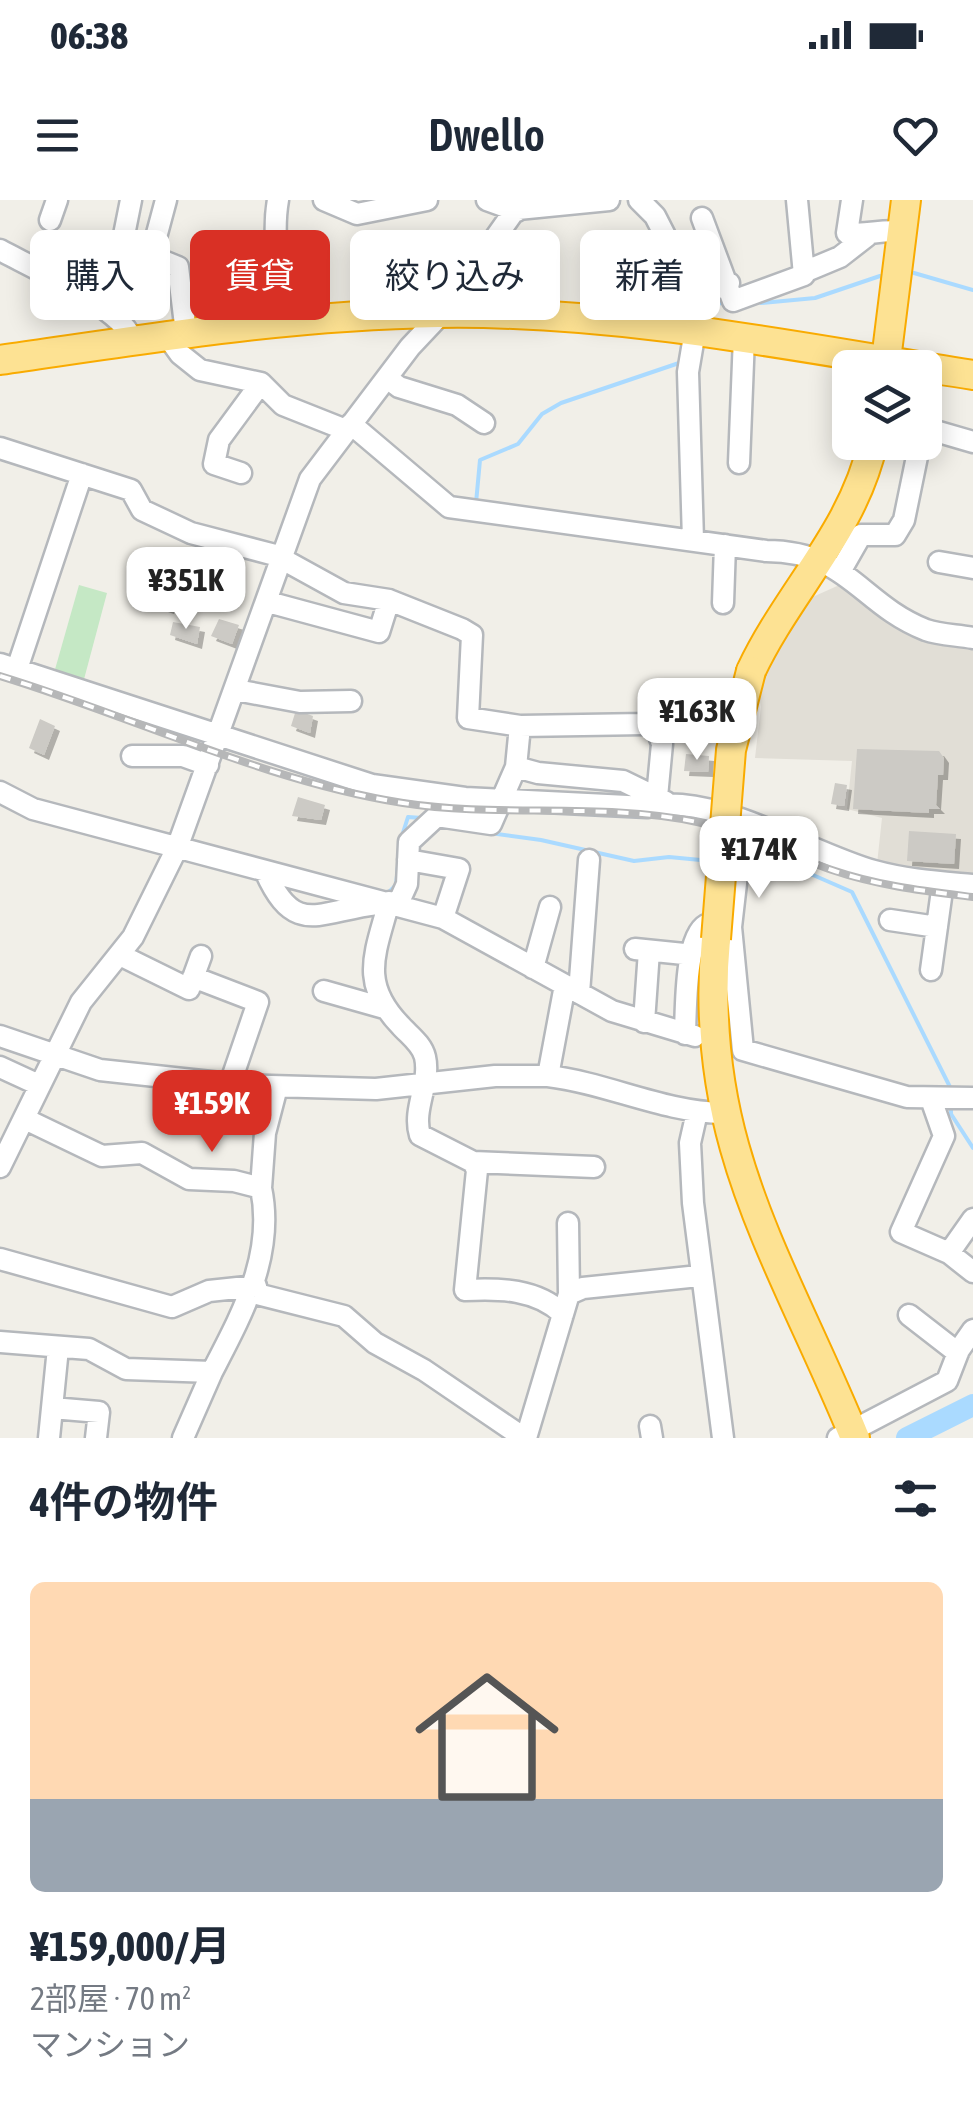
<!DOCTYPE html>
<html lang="ja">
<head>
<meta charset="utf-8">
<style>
  :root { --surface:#fff; --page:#f6f6f7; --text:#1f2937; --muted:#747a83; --line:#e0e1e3; --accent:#d93025 }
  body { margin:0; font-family:"Asap Condensed","Noto Sans JP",sans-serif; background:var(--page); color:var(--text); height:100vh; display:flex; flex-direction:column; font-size:38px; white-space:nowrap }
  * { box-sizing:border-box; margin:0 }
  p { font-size:32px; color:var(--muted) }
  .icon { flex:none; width:55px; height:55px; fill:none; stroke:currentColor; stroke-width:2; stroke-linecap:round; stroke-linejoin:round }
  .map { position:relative; height:1238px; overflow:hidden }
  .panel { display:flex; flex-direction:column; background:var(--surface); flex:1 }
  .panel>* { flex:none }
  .hud { position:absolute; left:30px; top:30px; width:915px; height:90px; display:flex; gap:20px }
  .buttons { position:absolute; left:832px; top:150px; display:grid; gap:20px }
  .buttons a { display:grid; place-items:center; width:110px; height:110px; border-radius:15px; background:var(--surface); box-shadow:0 5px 25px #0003; font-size:50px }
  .price { position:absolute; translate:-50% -85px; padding:0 22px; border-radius:20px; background:#fff; color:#222; font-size:32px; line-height:65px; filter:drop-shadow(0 2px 5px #0008) }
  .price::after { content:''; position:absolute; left:50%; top:60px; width:30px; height:22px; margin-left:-15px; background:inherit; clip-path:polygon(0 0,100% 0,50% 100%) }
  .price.active { background:var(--accent); color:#fff }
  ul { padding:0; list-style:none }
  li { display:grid; align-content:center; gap:20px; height:530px; padding:0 30px }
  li+li { border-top:2px solid var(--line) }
  li span { display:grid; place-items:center; height:310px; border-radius:15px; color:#555 }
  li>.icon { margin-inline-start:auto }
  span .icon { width:180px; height:180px; fill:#fffc; stroke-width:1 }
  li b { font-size:42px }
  h2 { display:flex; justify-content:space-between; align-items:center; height:120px; padding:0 30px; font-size:42px }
  .pill { padding:0 35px; border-radius:15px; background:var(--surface); box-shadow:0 5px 25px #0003; font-size:35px; line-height:90px }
  .pill.active { background:var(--accent); color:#fff }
  .status { display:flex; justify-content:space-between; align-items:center; height:70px; padding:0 50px; background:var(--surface); direction:ltr }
  .status svg { height:28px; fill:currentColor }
  header { display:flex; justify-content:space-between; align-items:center; height:130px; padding:0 30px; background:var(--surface); font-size:45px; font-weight:600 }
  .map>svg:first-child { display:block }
  .education { fill:#e1ded6 }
  .green { fill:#c5e8c5 }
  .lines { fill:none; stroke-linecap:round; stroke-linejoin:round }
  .stream { stroke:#aadaff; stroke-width:4 }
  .river { stroke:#aadaff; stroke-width:22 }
  .building { fill:#cccac5; filter:url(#shadow) }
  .minor-casing { stroke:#b5b8bc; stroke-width:25 }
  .highway-casing { stroke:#f9ab00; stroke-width:32 }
  .minor { stroke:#fff; stroke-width:20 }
  .highway { stroke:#fde293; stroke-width:28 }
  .rail-casing { stroke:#b6b7b8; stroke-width:8 }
  .rail { stroke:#fff; stroke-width:4; stroke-dasharray:11; stroke-linecap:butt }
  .highway-bridge-casing { stroke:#f9ab00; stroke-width:32; stroke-linecap:butt }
  .highway-bridge { stroke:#fde293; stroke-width:28 }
</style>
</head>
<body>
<div class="status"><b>06:38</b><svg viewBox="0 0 49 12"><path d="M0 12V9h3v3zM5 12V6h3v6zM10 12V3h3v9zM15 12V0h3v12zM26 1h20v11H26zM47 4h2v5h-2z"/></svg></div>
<header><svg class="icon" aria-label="menu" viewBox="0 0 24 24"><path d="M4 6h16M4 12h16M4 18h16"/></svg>Dwello<svg class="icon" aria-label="heart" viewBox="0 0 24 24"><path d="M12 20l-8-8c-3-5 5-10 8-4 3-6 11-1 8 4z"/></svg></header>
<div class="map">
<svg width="973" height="1238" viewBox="0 0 973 1238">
  <defs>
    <filter id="shadow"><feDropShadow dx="5" dy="5" stdDeviation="0" flood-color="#0004"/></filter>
  </defs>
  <rect width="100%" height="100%" fill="#f1efe8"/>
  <path class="education" d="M846,382L973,442V679L877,664L882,618L847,609L852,561L755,558L761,507L758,488L763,473L806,400Z"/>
  <path class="green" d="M79,385L107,393L83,483L54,473Z"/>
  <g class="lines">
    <path class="stream" d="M914,73L973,90
      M761,103L815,98L880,76
      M708,107L724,102
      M476,303L480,260L518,244L542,214L561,203L682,162
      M439,626L541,640L634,661L669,657L711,661
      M400,642L408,617L422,618
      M745,661L813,675L852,692L952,891
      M388,693L396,685L398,666
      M951,906V914L973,948"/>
    <path class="river" d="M907,1238L973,1205"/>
  </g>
  <path class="building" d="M270,59L272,87L258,88L251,63Z
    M160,373L170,376L168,384L177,386L169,409L142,400L148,378L158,380Z
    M219,419L239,425L232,444L211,436Z
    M173,422L200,427L197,444L170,435Z
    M296,510L313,516L310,533L291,526Z
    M40,519L55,526L44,555L29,548Z
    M857,549L939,551L944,558L943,575H938L936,605L940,609H929V613L853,609Z
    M686,554L709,556L708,572L684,571Z
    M835,583L847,585L844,606L831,604Z
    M298,597L325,605L321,620L292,616Z
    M909,631L956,634L954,664L907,661Z"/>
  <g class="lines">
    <defs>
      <path id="minor" d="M166,0L151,56L178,67L186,133
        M278,0C271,39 282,81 282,121
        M324,0L357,14L427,0
        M487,0L517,11
        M639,0L655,16L699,102
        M852,0L847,33C867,36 881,29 902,32
        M518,9L609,0
        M702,18L733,101L804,75L797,0
        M50,20L57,0
        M0,50C29,66 127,110 132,141
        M119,60L131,0
        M804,72L840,57L867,36
        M167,136L180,154L200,170L261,183L283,205L346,230
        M387,178L399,187L457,205L484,223
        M351,224L449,307L766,351C848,351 860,404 926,430C940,435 958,435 973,438
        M925,228L973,242
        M0,248L131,290L142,310L191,333L275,355L344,393L389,400L462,429L472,435L468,518L520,526
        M739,263L744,137
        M241,273L214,264L219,240L261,183
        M693,340L688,172L701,95L729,83
        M939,362L973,368
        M841,370L861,335H895L904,320L920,242
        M268,402L379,432L389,400
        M723,403L725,345
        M0,464L372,585L465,598L647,607C712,591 810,653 874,671C906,680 940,682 973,685
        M17,469L82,274
        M236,490L300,502L351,501
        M654,521L662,544L657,597
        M132,556H183L208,565
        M516,567L538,573L623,581L666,602
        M0,592L33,609L443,718L612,811L695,836
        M408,660L459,669L443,718
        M265,671C295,738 318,711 377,704
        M389,702C375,754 359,783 401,826C409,835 422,844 425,857C431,883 412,909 420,935L473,962L594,967
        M398,704L407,684L409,642L437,616L491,624L516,567L520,526L645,524L690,514L722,518
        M890,720L937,727
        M731,727L743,622
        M635,749L684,754
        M120,755L189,789L201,756
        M533,768L550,707
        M931,770L943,683
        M193,777L258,802L230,884
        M324,791L384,808
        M579,793L589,660
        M644,822L649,751
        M685,834C686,809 685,737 706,725L731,727L743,850L907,897L973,898
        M0,836L100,870L239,885L376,889L495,876H548C607,883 663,912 723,913
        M0,867L39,885
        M548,876L565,785
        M931,899L944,936L901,1032L949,1053L973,1072
        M697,912L690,943L693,1003L723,1238
        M473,962L477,970L465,1090C499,1088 537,1089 563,1114
        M0,967L81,802L133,737L177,648L310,279L410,147L442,113L522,0
        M261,988L265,933L277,887
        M949,1053L973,1019
        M0,1059L172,1107L209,1091L256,1086
        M253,1093L344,1116L375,1143L424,1170L524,1238
        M569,1094L583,1088L699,1076
        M909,1115L958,1153
        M0,1142L89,1149L126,1169L212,1172C242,1114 275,1055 261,988L234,981L189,979L142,953L102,956L25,919
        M52,1208L99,1212L96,1238
        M650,1226L652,1238
        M49,1238L58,1148
        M183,1238L212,1172
        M526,1238L569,1094L568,1023
        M838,1238L947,1181L959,1150L973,1130"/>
      <path id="highway" d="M0,160C146,139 290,115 438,113C618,110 796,147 973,175
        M885,168L906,0
        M751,471C788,392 854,330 873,242
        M716,739C697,942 782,1060 855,1238"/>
    </defs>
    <use href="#minor" class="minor-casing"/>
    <use href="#highway" class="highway-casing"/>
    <use href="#minor" class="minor"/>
    <use href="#highway" class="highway"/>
    <defs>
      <path id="rail" d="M0,476C135,517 264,581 403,603C500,618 601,602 697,622C745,632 787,655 832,670C879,686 925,691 973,697"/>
    </defs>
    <use href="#rail" class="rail-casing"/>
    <use href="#rail" class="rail"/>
    <defs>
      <path id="highway-bridge" d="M716,739L731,550L751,471"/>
    </defs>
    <use href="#highway-bridge" class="highway-bridge-casing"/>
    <use href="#highway-bridge" class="highway-bridge"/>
  </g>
</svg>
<div class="buttons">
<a><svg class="icon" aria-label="layers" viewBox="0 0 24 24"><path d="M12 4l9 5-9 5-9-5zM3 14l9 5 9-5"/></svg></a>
</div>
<b class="price" style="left:186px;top:432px">¥351K</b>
<b class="price" style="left:697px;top:563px">¥163K</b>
<b class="price" style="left:759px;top:701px">¥174K</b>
<b class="price active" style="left:212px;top:955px">¥159K</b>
<div class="hud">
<a class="pill">購入</a>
<a class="pill active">賃貸</a>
<a class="pill">絞り込み</a>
<a class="pill">新着</a>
</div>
</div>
<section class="panel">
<h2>4件の物件<svg class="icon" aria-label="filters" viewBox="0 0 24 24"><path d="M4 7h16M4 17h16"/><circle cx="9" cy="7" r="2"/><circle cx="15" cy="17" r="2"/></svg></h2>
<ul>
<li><span style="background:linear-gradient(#ffd9b3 70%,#9aa5b1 0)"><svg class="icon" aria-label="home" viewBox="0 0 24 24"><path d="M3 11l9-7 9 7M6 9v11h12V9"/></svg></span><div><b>¥159,000/月</b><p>2部屋 · 70 m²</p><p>マンション</p></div></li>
</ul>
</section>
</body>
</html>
